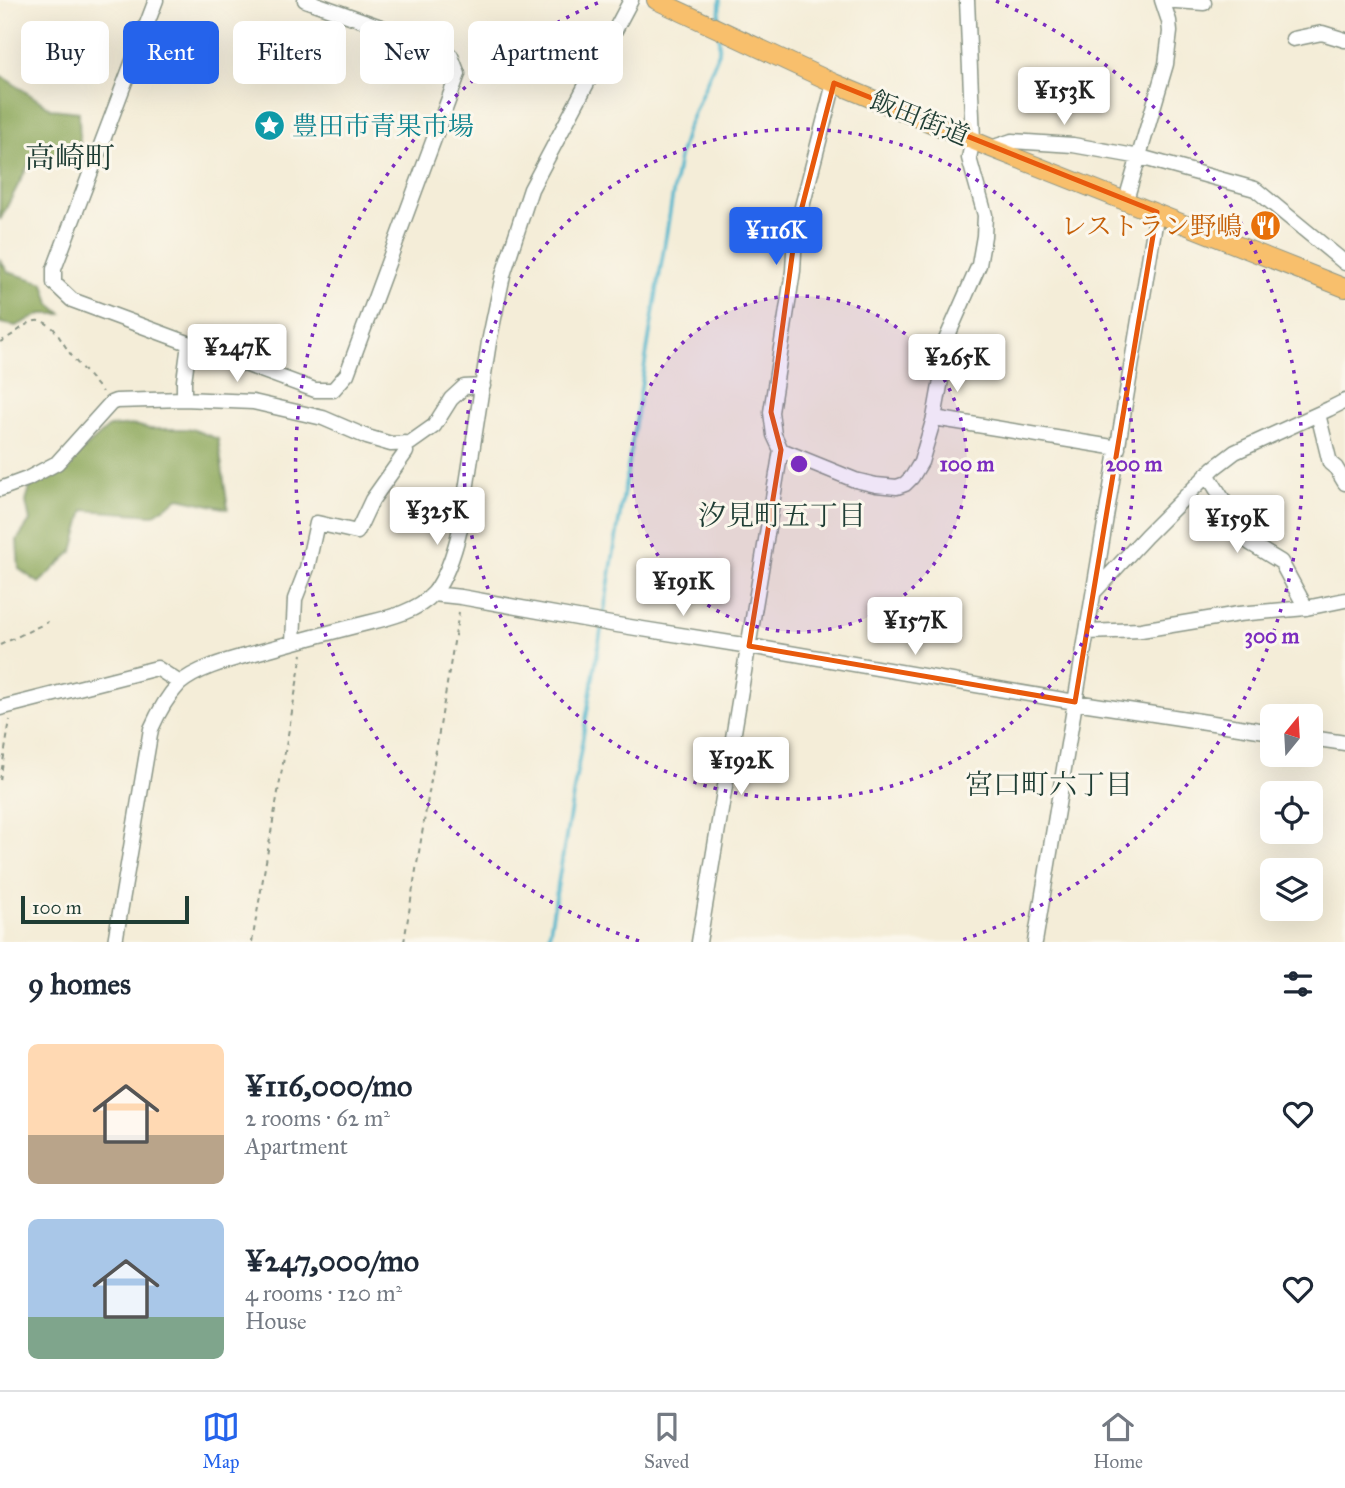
<!DOCTYPE html>
<html lang="en">
<head>
<meta charset="utf-8">
<style>
  :root { --surface:#fff; --page:#f6f6f7; --text:#1f2937; --muted:#747a83; --line:#e0e1e3; --accent:#2563eb }
  body { margin:0; font-family:"IM FELL Great Primer","Noto Serif JP",serif; background:var(--page); color:var(--text); height:100vh; display:flex; flex-direction:column; font-size:26px; white-space:nowrap }
  * { box-sizing:border-box; margin:0 }
  p { font-size:23px; color:var(--muted) }
  .icon { flex:none; width:38px; height:38px; fill:none; stroke:currentColor; stroke-width:2; stroke-linecap:round; stroke-linejoin:round }
  .map { position:relative; height:942px; overflow:hidden }
  .details { display:flex; flex-direction:column; background:var(--surface); flex:1 }
  .details>* { flex:none }
  .hud { position:absolute; left:21px; top:21px; width:700px; height:63px; display:flex; gap:14px }
  .needle { width:46px; rotate:18deg }
  .tools { position:absolute; left:1260px; top:704px; display:grid; gap:14px }
  .tools a { display:grid; place-items:center; width:63px; height:63px; border-radius:10px; background:var(--surface); box-shadow:0 7px 28px #0002; font-size:35px }
  .scale { position:absolute; left:21px; bottom:18px; width:168px; box-sizing:border-box; padding-left:7px; border:4px solid #1f3d34; border-top:0; font-size:19px; line-height:24px; white-space:nowrap; color:#1f3d34; -webkit-text-stroke:5px #fbf7ec; paint-order:stroke }
  .price { position:absolute; translate:-50% -60px; padding:0 16px; border-radius:7px; background:#fff; color:#222; font-size:23px; line-height:46px; filter:drop-shadow(0 2px 4px #0008) }
  .price::after { content:''; position:absolute; left:50%; top:42px; width:21px; height:16px; margin-left:-10px; background:inherit; clip-path:polygon(0 0,100% 0,50% 100%) }
  .price.current { background:var(--accent); color:#fff }
  ul { padding:0; list-style:none }
  li { display:flex; align-items:center; gap:21px; height:175px; padding:0 28px }
  li span { display:grid; place-items:center; flex:none; width:196px; height:140px; border-radius:10px; color:#555 }
  li>.icon { margin-inline-start:auto }
  span .icon { width:84px; height:84px; fill:#fffc; stroke-width:1 }
  li b { font-size:30px }
  h2 { display:flex; justify-content:space-between; align-items:center; height:84px; padding:0 28px; font-size:30px }
  .chip { padding:0 24px; border-radius:10px; background:var(--surface); box-shadow:0 7px 28px #0002; font-size:24px; line-height:63px }
  .chip.current { background:var(--accent); color:#fff }
  .tab-bar { display:flex; justify-content:space-around; align-items:center; height:98px; border-top:2px solid var(--line); background:var(--surface); font-size:19px; color:var(--muted) }
  .tab-bar a { display:grid; justify-items:center; gap:4px }
  .tab-bar .current { color:var(--accent) }
  .map>svg:first-child { display:block }
  .forest { fill:#89a557; stroke:#547146; stroke-width:2 }
  .lines { fill:none; stroke-linecap:round; stroke-linejoin:round }
  .stream { stroke:#4db5cc; stroke-width:3.5 }
  .minor-casing { stroke:#8a9586; stroke-width:17 }
  .major-casing { stroke:#8a9586; stroke-width:20 }
  .path { stroke:#8a9586; stroke-width:2; stroke-dasharray:5 5; stroke-linecap:butt }
  .minor { stroke:#fff; stroke-width:14 }
  .major { stroke:#f8bf6c; stroke-width:18 }
  .marked { fill:none; stroke:#e8590c; stroke-width:5; stroke-linejoin:round }
  .ring { fill:none; stroke:#7b2cbf; stroke-width:3.5; stroke-dasharray:3.5 7 }
  .labels { text-anchor:middle; dominant-baseline:central; stroke-width:6; stroke-linejoin:round; paint-order:stroke }
  .street-label { font-size:26px; fill:#1f3d34; stroke:#fbf7ec }
  .culture-label { font-size:26px; fill:#0d838f; stroke:#fbf7ec; text-anchor:start }
  .food-label { font-size:26px; fill:#c56008; stroke:#fbf7ec; text-anchor:end }
  .neighbourhood-label { font-size:28px; fill:#1f3d34; stroke:#fbf7ec }
  .quarter-label { font-size:30px; fill:#1f3d34; stroke:#fbf7ec }
  .centre { fill:#7b2cbf; stroke:#fbf7ec; stroke-width:3.5 }
  .ring-label { font-size:21px; text-anchor:middle; font-weight:bold; fill:#7b2cbf; stroke:#fbf7ec; stroke-width:6; stroke-linejoin:round; paint-order:stroke }
</style>
</head>
<body>
<div class="map">
<svg width="1345" height="942" viewBox="0 0 1345 942">
  <rect width="100%" height="100%" fill="#fbf7ec"/>
  <filter id="ink" filterUnits="userSpaceOnUse"><feTurbulence type="fractalNoise" baseFrequency=".0143" numOctaves="2"/><feDisplacementMap in="SourceGraphic" scale="14" xChannelSelector="R" yChannelSelector="G"/><feConvolveMatrix kernelMatrix="1 2 1 2 8 2 1 2 1" color-interpolation-filters="sRGB"/></filter>
  <filter id="wash" filterUnits="userSpaceOnUse"><feTurbulence type="fractalNoise" baseFrequency=".00686" numOctaves="4" result="noise"/><feDisplacementMap in="SourceGraphic" scale="28" xChannelSelector="R" yChannelSelector="G"/><feGaussianBlur stdDeviation="1.57" result="paint"/><feColorMatrix in="noise" values="0 0 0 0 0 0 0 0 0 0 0 0 0 0 0 0 0 1.4 0 .05"/><feComposite in="paint" operator="in"/></filter>
  <g filter="url(#wash)">
    <rect width="100%" height="100%" fill="#f4edd8"/>
    <path class="forest" d="M0,75L52,109L79,112L80,155L31,160L0,220Z
      M0,260L8,272L44,283L50,304L62,314H41L16,326L0,323Z
      M135,425L150,429H192L218,439L228,509L179,498L153,515L84,510L73,551L39,583L19,569L17,540L30,521L26,502L31,483L72,460L109,427Z"/>
    <g class="lines">
      <path class="stream" d="M719,22L720,0
        M603,618L679,157L687,129L719,52V37
        M548,942L602,625"/>
    </g>
  </g>
  <g filter="url(#ink)">
    <g class="lines">
      <defs>
        <path id="minor" d="M156,0L54,269V283L72,300L315,390H333L347,374L458,74L451,56L437,47L305,0
          M1293,39L1322,33L1345,40
          M991,148L1012,141L1073,145L1140,157L1255,189L1345,263
          M1126,200L1166,64L1170,32L1169,21L1162,0L1204,3
          M184,399V381L189,344
          M1318,414L1330,463L1336,468L1345,483
          M934,418L1118,448
          M781,450L855,480L876,485L897,487L905,484L912,477L921,462L934,418L941,380L945,342L979,265L984,236L985,215L969,158L973,139L967,0
          M1207,474L1250,543L1281,562L1306,608
          M0,489L27,479L57,463L111,403L116,401L184,399L253,402L323,418L367,437L391,444L410,443L434,426L451,399L464,387L483,386
          M1094,592L1146,536L1214,468L1235,452L1329,409L1345,401
          M433,594L461,597L611,624L749,646L1075,702L1272,732
          M1087,632L1141,630L1239,614L1306,608L1345,600
          M293,642L295,599L307,568L317,523L357,532L372,500L406,452L404,443
          M0,708L157,668L180,683
          M1311,738L1345,743
          M115,942L151,729C158,713 167,697 179,684C196,669 226,661 248,655C287,644 327,633 367,623C389,618 418,611 434,593C448,575 455,550 460,529L489,342L503,275L531,189L631,0
          M699,942L781,450L774,435L771,412L793,271L795,234L834,83
          M1035,942L1157,212"/>
        <path id="major" d="M656,0L834,83L991,148L1345,288"/>
      </defs>
      <use href="#minor" class="minor-casing"/>
      <use href="#major" class="major-casing"/>
      <path class="path" d="M0,342C5,339 11,336 16,332C31,321 38,315 54,329L73,358L102,392
        M0,645L48,622
        M0,780L10,720
        M252,942L302,654
        M404,942L459,612"/>
      <use href="#minor" class="minor"/>
      <use href="#major" class="major"/>
    </g>
  </g>
  <path class="marked" d="M834,83L1157,212L1075,702L749,646L781,450L771,412L795,234Z"/>
  <circle cx="799" cy="464" r="168" fill="#7b2cbf" fill-opacity=".12"/>
  <g class="ring">
    <circle cx="799" cy="464" r="168"/>
    <circle cx="799" cy="464" r="335"/>
    <path d="M639 941A503 503 0 0 1 602 1M996 1A503 503 0 0 1 959 941"/>
  </g>
  <defs>
    <symbol id="sight-disc" viewBox="-11 -11 22 22"><circle r="9.5" fill="#0f9aa8" stroke="#fbf7ec"/><path d="M0-6L1.8-2.2L6-1.7L2.9 1.2L3.7 5.4L0 3.3L-3.7 5.4L-2.9 1.2L-6-1.7L-1.8-2.2Z" fill="#fff"/></symbol>
    <symbol id="restaurant-disc" viewBox="-11 -11 22 22"><circle r="9.5" fill="#e8710a" stroke="#fbf7ec"/><path d="M-5-6h1v4h1v-4h1v4h1v-4h1v5L-1.5 .5V6h-2V.5L-5-1ZM5-6V6H3V1.5H1.5Q1.5-4 5-6Z" fill="#fff"/></symbol>
  </defs>
  <g fill-rule="evenodd">
    <use href="#sight-disc" x="252" y="108" width="35" height="35"/>
    <use href="#restaurant-disc" x="1248" y="208" width="35" height="35"/>
  </g>
  <g class="labels">
    <g class="street-label">
      <text transform="translate(920 118) rotate(22)">飯田街道</text>
    </g>
    <g class="culture-label">
      <text x="292" y="126">豊田市青果市場</text>
    </g>
    <g class="food-label">
      <text x="1242" y="226">レストラン野嶋</text>
    </g>
    <g class="neighbourhood-label">
      <text x="782" y="515">汐見町五丁目</text>
      <text x="1049" y="784">宮口町六丁目</text>
    </g>
    <g class="quarter-label">
      <text x="70" y="158">高崎町</text>
    </g>
  </g>
  <circle cx="799" cy="464" r="10" class="centre"/>
  <g class="ring-label">
    <text x="967" y="471">100 m</text>
    <text x="1134" y="471">200 m</text>
    <text x="1272" y="643">300 m</text>
  </g>
</svg>
<div class="tools">
<a><svg class="needle" viewBox="-14 -14 28 28"><path d="M0-13l5 13h-10z" fill="#e53935"/><path d="M0 13l5-13h-10z" fill="#747a83"/></svg></a>
<a><svg class="icon" aria-label="locate" viewBox="0 0 24 24"><circle cx="12" cy="12" r="6"/><path d="M12 2v4M12 18v4M2 12h4M18 12h4"/></svg></a>
<a><svg class="icon" aria-label="layers" viewBox="0 0 24 24"><path d="M12 4l9 5-9 5-9-5zM3 14l9 5 9-5"/></svg></a>
</div>
<div class="scale">100 m</div>
<b class="price" style="left:1064px;top:127px">¥153K</b>
<b class="price current" style="left:776px;top:267px">¥116K</b>
<b class="price" style="left:237px;top:384px">¥247K</b>
<b class="price" style="left:957px;top:394px">¥265K</b>
<b class="price" style="left:437px;top:547px">¥325K</b>
<b class="price" style="left:1237px;top:555px">¥159K</b>
<b class="price" style="left:683px;top:618px">¥191K</b>
<b class="price" style="left:915px;top:657px">¥157K</b>
<b class="price" style="left:741px;top:797px">¥192K</b>
<div class="hud">
<a class="chip">Buy</a>
<a class="chip current">Rent</a>
<a class="chip">Filters</a>
<a class="chip">New</a>
<a class="chip">Apartment</a>
</div>
</div>
<section class="details">
<h2>9 homes<svg class="icon" aria-label="filters" viewBox="0 0 24 24"><path d="M4 7h16M4 17h16"/><circle cx="9" cy="7" r="2"/><circle cx="15" cy="17" r="2"/></svg></h2>
<ul>
<li><span style="background:linear-gradient(#ffd9b3 65%,#b9a48a 0)"><svg class="icon" aria-label="home" viewBox="0 0 24 24"><path d="M3 11l9-7 9 7M6 9v11h12V9"/></svg></span><div><b>¥116,000/mo</b><p>2 rooms · 62 m²</p><p>Apartment</p></div><svg class="icon" aria-label="heart" viewBox="0 0 24 24"><path d="M12 20l-8-8c-3-5 5-10 8-4 3-6 11-1 8 4z"/></svg></li>
<li><span style="background:linear-gradient(#a9c7e8 70%,#7fa58c 0)"><svg class="icon" aria-label="home" viewBox="0 0 24 24"><path d="M3 11l9-7 9 7M6 9v11h12V9"/></svg></span><div><b>¥247,000/mo</b><p>4 rooms · 120 m²</p><p>House</p></div><svg class="icon" aria-label="heart" viewBox="0 0 24 24"><path d="M12 20l-8-8c-3-5 5-10 8-4 3-6 11-1 8 4z"/></svg></li>
</ul>
</section>
<nav class="tab-bar">
<a class="current"><svg class="icon" aria-label="map" viewBox="0 0 24 24"><path d="M3 6l6-2 6 2 6-2v14l-6 2-6-2-6 2zM9 4v14M15 6v14"/></svg>Map</a>
<a><svg class="icon" aria-label="saved" viewBox="0 0 24 24"><path d="M7 4h10v16l-5-4-5 4z"/></svg>Saved</a>
<a><svg class="icon" aria-label="home" viewBox="0 0 24 24"><path d="M3 11l9-7 9 7M6 9v11h12V9"/></svg>Home</a>
</nav>
</body>
</html>
